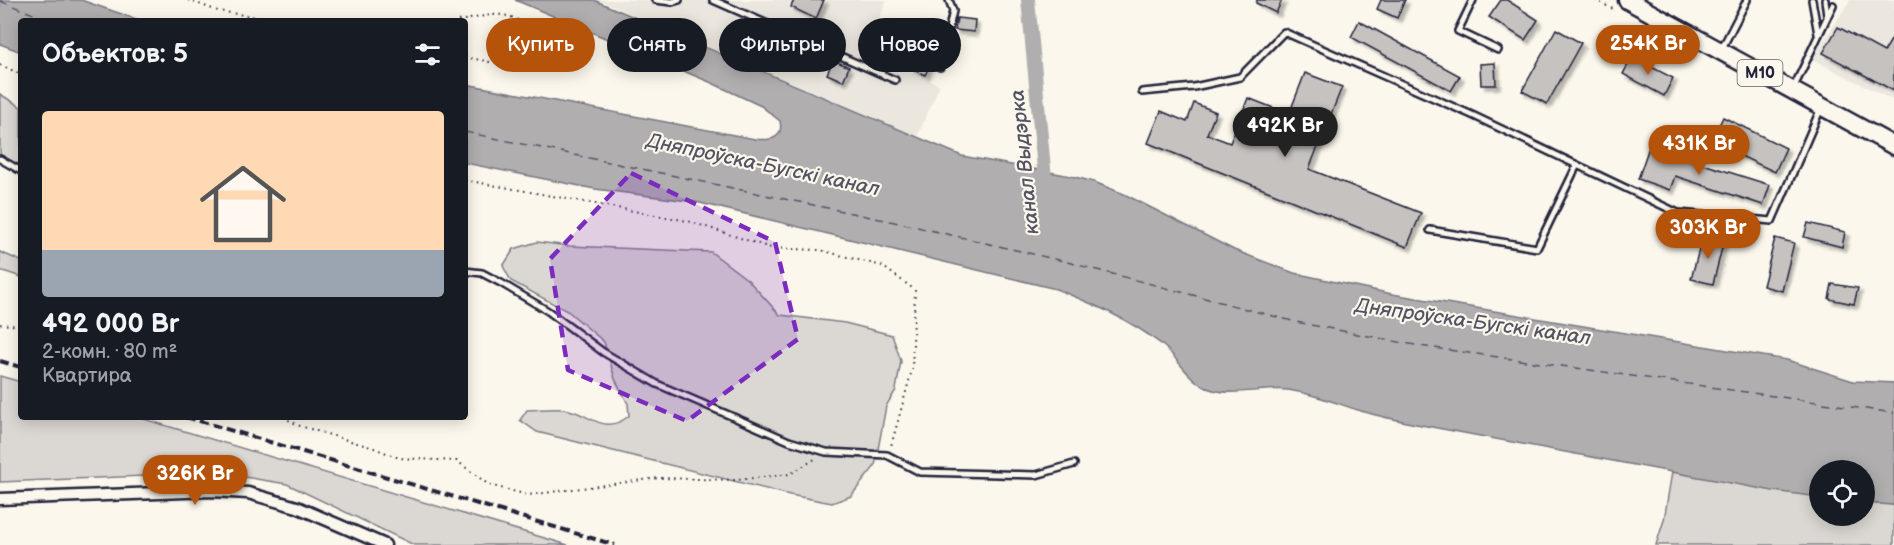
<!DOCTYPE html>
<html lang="ru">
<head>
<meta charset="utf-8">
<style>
  :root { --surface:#171b24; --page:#242831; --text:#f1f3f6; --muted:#9ea1a6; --line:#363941; --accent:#b45309 }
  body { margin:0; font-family:"Balsamiq Sans",sans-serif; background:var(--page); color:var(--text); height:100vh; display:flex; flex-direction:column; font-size:22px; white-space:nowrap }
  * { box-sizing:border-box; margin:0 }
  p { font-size:20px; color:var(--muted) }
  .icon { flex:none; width:33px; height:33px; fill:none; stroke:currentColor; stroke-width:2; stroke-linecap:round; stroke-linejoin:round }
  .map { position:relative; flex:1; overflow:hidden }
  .details { position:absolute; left:18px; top:18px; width:450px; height:402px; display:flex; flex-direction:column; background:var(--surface); border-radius:6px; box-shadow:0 3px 15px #0003 }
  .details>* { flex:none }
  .guide { position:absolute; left:486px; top:18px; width:570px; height:54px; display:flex; gap:12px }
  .controls { position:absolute; left:1809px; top:460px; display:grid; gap:12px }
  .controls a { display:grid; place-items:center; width:66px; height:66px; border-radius:50%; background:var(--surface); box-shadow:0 3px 15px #0003; font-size:30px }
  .price { position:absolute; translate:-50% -51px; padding:0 14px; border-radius:21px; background:var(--accent); color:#fff; font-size:20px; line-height:39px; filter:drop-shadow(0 2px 3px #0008) }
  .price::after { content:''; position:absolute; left:50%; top:36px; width:18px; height:14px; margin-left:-9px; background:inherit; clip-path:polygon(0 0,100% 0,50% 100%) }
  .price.active { background:#222; color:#fff }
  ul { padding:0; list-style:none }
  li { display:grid; align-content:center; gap:12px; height:318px; padding:0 24px }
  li+li { border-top:2px solid var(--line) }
  li span { display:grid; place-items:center; height:186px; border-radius:6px; color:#555 }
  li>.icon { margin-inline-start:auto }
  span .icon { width:108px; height:108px; fill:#fffc; stroke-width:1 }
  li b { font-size:26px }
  h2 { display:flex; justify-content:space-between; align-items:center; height:72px; padding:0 24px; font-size:26px }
  .tag { padding:0 21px; border-radius:27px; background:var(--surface); box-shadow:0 3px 15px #0003; font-size:21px; line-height:54px }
  .tag.active { background:var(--accent); color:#fff }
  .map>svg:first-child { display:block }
  .built { fill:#ebe7df }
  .green { fill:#dbd8d3; stroke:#7e7d87; stroke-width:1.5 }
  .water { fill:#b1aeb0; stroke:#787681; stroke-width:1.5 }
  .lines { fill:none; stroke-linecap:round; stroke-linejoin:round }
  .canal { stroke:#b1aeb0; stroke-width:14 }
  .ferry { stroke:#545364; stroke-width:1.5; stroke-dasharray:8 6; stroke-linecap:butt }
  .building { fill:#c6c2c0; stroke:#22223b; stroke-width:1.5; filter:url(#shadow) }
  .service-casing { stroke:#22223b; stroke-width:10 }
  .minor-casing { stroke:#22223b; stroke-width:15 }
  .primary-casing { stroke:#22223b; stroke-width:21 }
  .path { stroke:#22223b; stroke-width:2; stroke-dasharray:1.5 4.5; stroke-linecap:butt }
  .service { stroke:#fbf7ec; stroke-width:5 }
  .minor { stroke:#fbf7ec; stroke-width:10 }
  .primary { stroke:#fbf7ec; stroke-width:16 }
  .rail { stroke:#22223b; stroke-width:4; stroke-dasharray:9 4.5; stroke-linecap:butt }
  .marked { fill:#7b2cbf; fill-opacity:0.2; stroke:#7b2cbf; stroke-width:4.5; stroke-dasharray:12 8; stroke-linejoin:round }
  .labels { text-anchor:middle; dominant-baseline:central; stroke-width:4.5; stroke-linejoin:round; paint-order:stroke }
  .shield { fill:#fbf7ec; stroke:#636270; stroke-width:1.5 }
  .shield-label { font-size:16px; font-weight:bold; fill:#22223b }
  .water-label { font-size:20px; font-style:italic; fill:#545364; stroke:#fbf7ec }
</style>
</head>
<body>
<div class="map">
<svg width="1894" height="545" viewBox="0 0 1894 545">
  <defs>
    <filter id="shadow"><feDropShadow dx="4" dy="4" stdDeviation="1.5" flood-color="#0004"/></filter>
  </defs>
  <rect width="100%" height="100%" fill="#fbf7ec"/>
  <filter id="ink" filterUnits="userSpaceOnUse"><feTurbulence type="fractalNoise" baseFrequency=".0167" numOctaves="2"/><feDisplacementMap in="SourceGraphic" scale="12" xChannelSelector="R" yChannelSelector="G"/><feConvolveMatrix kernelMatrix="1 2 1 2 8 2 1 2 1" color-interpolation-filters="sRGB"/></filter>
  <g filter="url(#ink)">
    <path class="built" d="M599,0H887L866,52L940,85L917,137Z
      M1850,0H1894V101L1812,59Z"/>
    <path class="green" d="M0,94L21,107V165L11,161L0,163Z
      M537,242L569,246L711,252L748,280L780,315L845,323L892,335L901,361L896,390L886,406L875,466L851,496L832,503L790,495L537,432L520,420L527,410C540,410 557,407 569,410C593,416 604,435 629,416L628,404L615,379L604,342L569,312L511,281L503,266L514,249Z
      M0,252L21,261V277L0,270Z
      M0,376L21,382V417H137L568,545H414L287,484L232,475L193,474L0,482Z
      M1672,472L1819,497L1820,516H1864L1865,503L1894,505V545H1656L1664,520Z"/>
    <path class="water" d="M0,0H81L142,21H21V52L0,44Z
      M515,0H594L962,156L1071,176L1094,182L1124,194L1234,250L1294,273L1392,294L1787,360L1853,381L1894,383V505L1865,503L1864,471H1820L1819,497L1773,491L1416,424C1397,420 1377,416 1358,410C1335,403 1312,393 1288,390C1262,387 1231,398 1207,388C1187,379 1177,356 1161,344C1129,319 1093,304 1056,289L696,202L595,189L465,163V84L755,139C770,141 784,139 780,121L761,106L712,83Z"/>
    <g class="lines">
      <path class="canal" d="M1028,0L1046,190"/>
      <path class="ferry" d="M0,1L51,21
        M465,132L904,224L1063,261L1296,322L1420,346L1894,413"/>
    </g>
    <path class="building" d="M794,0H824L816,19L791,7Z
      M1257,0H1282L1276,13L1256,3Z
      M1381,0H1405L1397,18L1377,9Z
      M1501,0H1507L1538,20L1525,40L1489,17Z
      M957,18L975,20L974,32L955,30Z
      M1359,21L1460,76L1451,91L1351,37Z
      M1838,27L1884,52L1894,35V91L1823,53Z
      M1556,29L1581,43L1547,104L1522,91Z
      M921,45L936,52L925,75L910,68Z
      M1632,57L1673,78L1664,96L1623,74Z
      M833,60L849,67L843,81L827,74Z
      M1495,63L1496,85H1481L1480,64Z
      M1305,73L1342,87L1309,169L1421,213L1407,247L1148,143L1161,111L1187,122L1194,103L1216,112L1207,134L1230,143L1248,98L1289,114Z
      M1723,117L1786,148L1775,172L1711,142Z
      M1649,147L1770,185L1763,205L1675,176L1670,190L1638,179Z
      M1808,223L1845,232L1842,247L1804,237Z
      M1703,235L1724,240L1713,284L1691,279Z
      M1775,238L1794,243L1782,291L1763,286Z
      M1832,284L1858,288L1854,304L1829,299Z"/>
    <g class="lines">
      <defs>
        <path id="service" d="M655,0L672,2L679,0
          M713,0L895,80
          M1473,0L1458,31L1498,50
          M1812,0L1818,34
          M1825,0L1827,16
          M1721,50L1747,0
          M940,67L953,11L949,0
          M1793,89L1833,5
          M1142,92L1194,87L1240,77L1284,32L1472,115L1678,213L1772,221L1821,108
          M0,159L21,171
          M1430,230L1537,248L1577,165
          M465,271L482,273L501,283L548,311L603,352L657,384L789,441L826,452L887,455L920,472L1036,475L1074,464"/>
        <path id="minor" d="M0,499L212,491L248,493L297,507L385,545"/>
        <path id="primary" d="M1627,0L1894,146"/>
      </defs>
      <use href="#service" class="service-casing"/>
      <use href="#minor" class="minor-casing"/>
      <use href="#primary" class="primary-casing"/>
      <path class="path" d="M188,0L218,11L282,21
        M1595,0L1615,10
        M458,21C491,16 506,6 532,31L531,49L521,61L490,62L465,57
        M0,65L21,74
        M465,180L688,221L771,248L820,250L882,266L915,290L912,370L891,446
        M0,324L21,326
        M283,417L300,426L374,448L399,458L457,461L489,485L528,495L659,478L736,480L790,474L815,459"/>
      <use href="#service" class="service"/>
      <use href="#minor" class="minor"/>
      <use href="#primary" class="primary"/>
      <path class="rail" d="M0,361L21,367
        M186,417L615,545"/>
    </g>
  </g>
  <path class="marked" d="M631,173L775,242L798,339L687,421L568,370L550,259Z"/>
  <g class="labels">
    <rect class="shield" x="1737.5" y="60" width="45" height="26" rx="4.5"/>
    <g class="shield-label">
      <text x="1760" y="73">М10</text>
    </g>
    <g class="water-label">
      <text transform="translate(1025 162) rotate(-96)">канал Выдэрка</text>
      <text transform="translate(763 165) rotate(12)">Дняпроўска-Бугскі канал</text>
      <text transform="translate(1473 322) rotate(8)">Дняпроўска-Бугскі канал</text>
    </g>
  </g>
</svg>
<div class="controls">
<a><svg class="icon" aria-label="locate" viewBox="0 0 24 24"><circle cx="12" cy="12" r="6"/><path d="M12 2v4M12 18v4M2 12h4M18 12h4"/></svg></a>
</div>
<b class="price" style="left:1648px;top:76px">254K Br</b>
<b class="price active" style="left:1285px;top:158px">492K Br</b>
<b class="price" style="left:1699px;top:176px">431K Br</b>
<b class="price" style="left:1708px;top:260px">303K Br</b>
<b class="price" style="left:195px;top:506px">326K Br</b>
<div class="guide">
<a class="tag active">Купить</a>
<a class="tag">Снять</a>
<a class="tag">Фильтры</a>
<a class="tag">Новое</a>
</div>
<section class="details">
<h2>Объектов: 5<svg class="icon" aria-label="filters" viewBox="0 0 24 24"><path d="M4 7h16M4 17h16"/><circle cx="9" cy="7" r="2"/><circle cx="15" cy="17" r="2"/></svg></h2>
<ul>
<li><span style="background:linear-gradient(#ffd9b3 75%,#9aa5b1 0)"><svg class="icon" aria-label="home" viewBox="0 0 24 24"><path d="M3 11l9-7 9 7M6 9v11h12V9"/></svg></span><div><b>492 000 Br</b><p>2-комн. · 80 m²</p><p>Квартира</p></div></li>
</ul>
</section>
</div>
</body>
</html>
